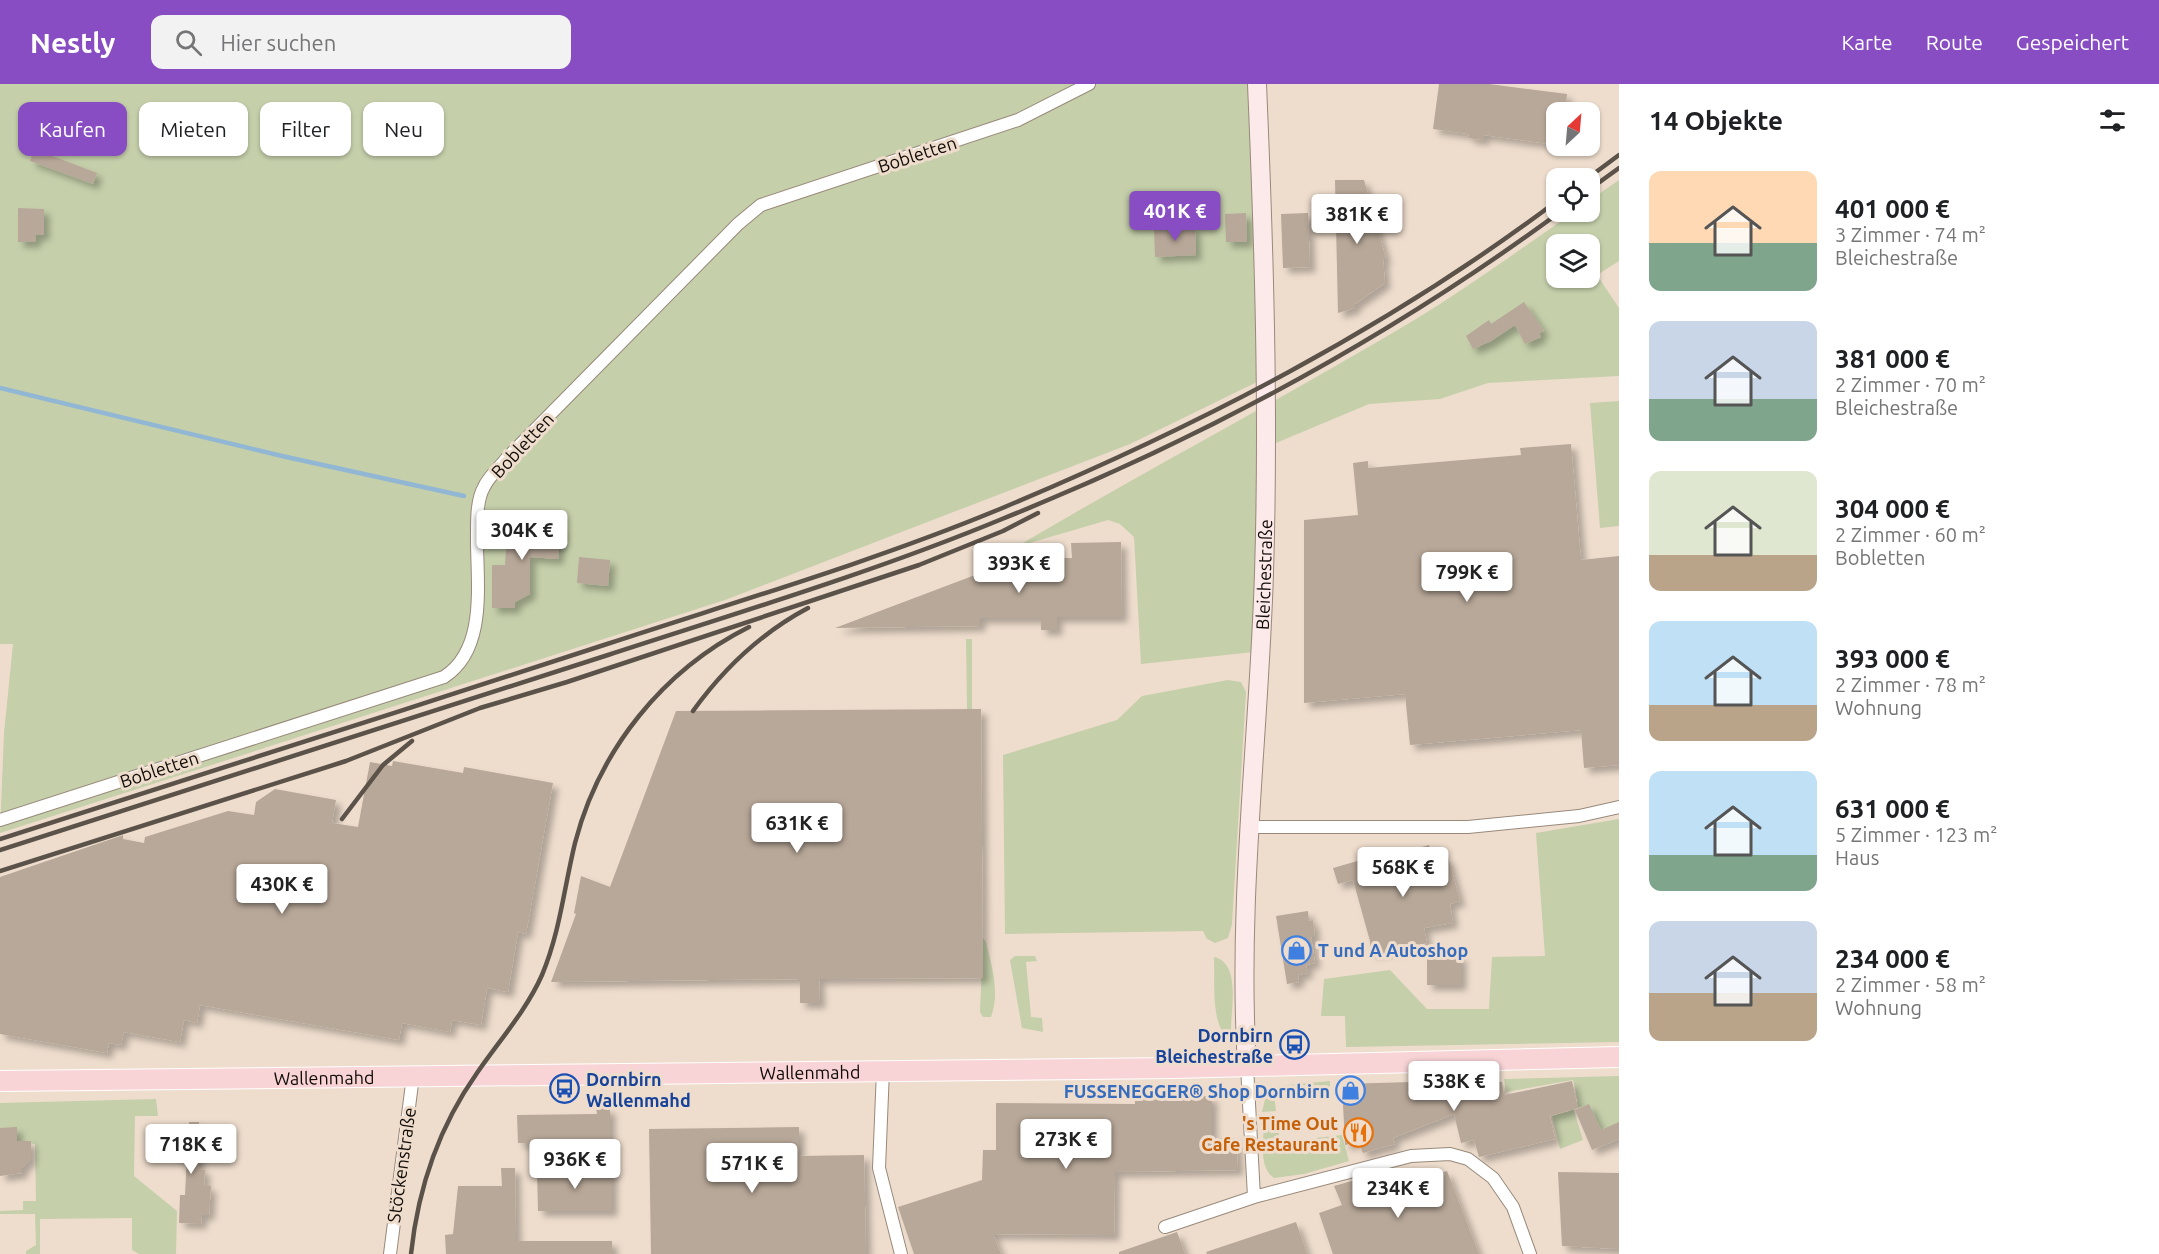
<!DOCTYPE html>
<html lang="de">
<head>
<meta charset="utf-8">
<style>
  :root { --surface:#fff; --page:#f2f2f2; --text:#202124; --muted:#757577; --accent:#884cc3 }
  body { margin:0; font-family:Ubuntu,sans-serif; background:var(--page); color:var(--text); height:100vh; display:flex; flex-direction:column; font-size:22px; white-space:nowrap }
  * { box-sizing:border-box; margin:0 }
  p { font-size:20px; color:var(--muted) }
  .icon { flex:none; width:33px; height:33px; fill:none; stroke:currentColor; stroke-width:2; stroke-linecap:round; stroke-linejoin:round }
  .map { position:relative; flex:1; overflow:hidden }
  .details { display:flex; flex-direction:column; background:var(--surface); width:540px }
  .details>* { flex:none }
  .banner { position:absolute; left:18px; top:18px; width:570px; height:54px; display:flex; gap:12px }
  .needle { width:39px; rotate:26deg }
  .controls { position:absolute; left:1546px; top:18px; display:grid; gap:12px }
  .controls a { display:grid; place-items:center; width:54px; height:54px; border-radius:12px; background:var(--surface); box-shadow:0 2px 4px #0004; font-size:30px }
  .price { position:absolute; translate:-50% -51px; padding:0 14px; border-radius:6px; background:#fff; color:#222; font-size:20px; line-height:39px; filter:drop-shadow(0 2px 3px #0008) }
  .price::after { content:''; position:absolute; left:50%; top:36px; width:18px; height:14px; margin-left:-9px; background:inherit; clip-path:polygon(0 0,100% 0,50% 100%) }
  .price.current { background:var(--accent); color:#fff }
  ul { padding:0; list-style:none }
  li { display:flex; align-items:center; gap:18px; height:150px; padding:0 30px }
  li span { display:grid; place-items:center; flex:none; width:168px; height:120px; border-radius:12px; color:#555 }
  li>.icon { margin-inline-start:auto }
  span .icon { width:72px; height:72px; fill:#fffc; stroke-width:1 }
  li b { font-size:26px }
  h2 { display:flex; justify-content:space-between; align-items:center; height:72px; padding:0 30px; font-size:26px }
  .pill { padding:0 21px; border-radius:12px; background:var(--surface); box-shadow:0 2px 4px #0004; font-size:21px; line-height:54px }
  .pill.current { background:var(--accent); color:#fff }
  header { display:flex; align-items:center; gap:36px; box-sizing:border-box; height:84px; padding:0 30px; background:var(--accent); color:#fff }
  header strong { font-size:28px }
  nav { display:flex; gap:33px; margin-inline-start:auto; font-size:21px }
  .search { width:420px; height:54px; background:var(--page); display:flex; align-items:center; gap:15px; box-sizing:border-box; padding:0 21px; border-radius:12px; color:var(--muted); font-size:22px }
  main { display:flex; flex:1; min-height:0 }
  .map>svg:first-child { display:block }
  .green { fill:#c5cfaa; fill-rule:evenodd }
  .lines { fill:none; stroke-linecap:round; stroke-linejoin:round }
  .stream { stroke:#91b7d4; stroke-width:4.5 }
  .building { fill:#b8a899; filter:url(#shadow) }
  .minor-casing { stroke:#98897a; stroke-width:14 }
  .secondary-casing { stroke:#98897a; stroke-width:20 }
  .primary-casing { stroke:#fff; stroke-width:22 }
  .minor { stroke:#fff; stroke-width:12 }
  .secondary { stroke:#fceaeb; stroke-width:18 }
  .primary { stroke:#f9d4d7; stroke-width:20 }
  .rail { stroke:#5b5249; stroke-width:4.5 }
  .labels { text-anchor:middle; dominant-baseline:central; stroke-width:6; stroke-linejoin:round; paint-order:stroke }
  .street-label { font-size:18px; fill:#100b06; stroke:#eeddcd }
  .shop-label { font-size:18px; font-weight:bold; fill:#366cbe; stroke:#eeddcd; text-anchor:start }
  .transit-label { font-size:18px; font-weight:bold; fill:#164399; stroke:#eeddcd; text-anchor:end }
  .food-label { font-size:18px; font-weight:bold; fill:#c56008; stroke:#eeddcd; text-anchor:end }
</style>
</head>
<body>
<header>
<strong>Nestly</strong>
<div class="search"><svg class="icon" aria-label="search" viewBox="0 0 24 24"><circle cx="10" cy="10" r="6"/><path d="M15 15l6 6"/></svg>Hier suchen</div>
<nav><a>Karte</a><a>Route</a><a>Gespeichert</a></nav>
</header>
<main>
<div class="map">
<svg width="1619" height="1170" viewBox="0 0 1619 1170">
  <defs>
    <filter id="shadow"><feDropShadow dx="5.5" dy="5.5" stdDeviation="3" flood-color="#0004"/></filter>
  </defs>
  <rect width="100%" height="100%" fill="#eeddcd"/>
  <path class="green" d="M0,0H1252L1259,297L1130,360L725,516L0,749L4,649L13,560H0Z
    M1619,96V177L1597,191L1619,224V292L1488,299L1440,315L1369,320L1264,364L1254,568L1141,580L1134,453L1120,440L1108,436L1016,463C1148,385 1284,314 1416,235C1470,202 1522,164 1574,128H1590V116ZM1557,160H1590V194H1557Z
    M1619,317V442L1600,444L1590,319Z
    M966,555H972V625H967Z
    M1228,596L1241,598L1246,608L1232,840L1228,854L1215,859L1207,855L1203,847L1005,850L1003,671L1117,636L1142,612Z
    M1619,735V958L1346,963L1345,932H1321L1324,895L1390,886L1427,925H1489L1492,873L1545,872L1536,749Z
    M983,854L986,858C992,883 1000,909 991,933H983L980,928Z
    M1015,872H1035L1037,877L1026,878L1031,933L1042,934L1043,948L1022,944L1010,876Z
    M1214,873C1241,879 1231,924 1231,946L1225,950C1211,937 1215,893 1214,873Z
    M1619,992V1040L1596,1049L1588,1022L1573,1024L1583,1056L1560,1065L1552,1032L1570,1027L1569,1021L1578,1018L1573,996L1506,1008L1504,995Z
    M1330,997V1005L1274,1009L1276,1027L1262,1028L1268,1003Z
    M156,1015L158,1032H135L134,1092L177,1127L176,1170H139L132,1166V1134L40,1135V1170H26V1167L36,1161L35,1130H0V1127L23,1126V1117H36L35,1060L17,1057L15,1044H0V1019Z
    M1264,1042H1278L1280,1058L1342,1051L1349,1077L1304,1090L1274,1094C1259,1084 1263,1058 1264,1042Z"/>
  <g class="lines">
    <path class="stream" d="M0,304L282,372L464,412"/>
  </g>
  <path class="building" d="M1439,0H1489L1567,10L1565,28H1557V61L1484,51V56L1468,54L1469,50L1433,45Z
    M34,65L97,89L93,100L30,77Z
    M1335,96H1364L1386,175H1383L1385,199L1355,220V224L1338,229Z
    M18,124L44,125V151H36L35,158H18Z
    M1246,129L1247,158H1226L1225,130Z
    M1308,129L1310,183L1283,184L1281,130Z
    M1195,143L1196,171L1155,173L1154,144Z
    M1524,218L1544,247L1539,249L1541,253L1525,260L1515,241L1491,257L1473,265L1466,252L1489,236L1491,240Z
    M1571,360L1581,476L1619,472V681L1584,684L1581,646L1410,661L1405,610L1304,619V436L1358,431L1353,379L1368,377V384L1521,371L1520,364Z
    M508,438L561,442L558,475L530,473V510L515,518V524H492V481H505Z
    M1121,458L1122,533H1057V546H1041V534H980V542L835,544L991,485L1049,484V474H1072L1071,459Z
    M579,473L610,476L608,502L577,499Z
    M981,625L983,894L819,895L820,919H800V895L551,898L576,830L574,829L581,792L610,803L676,627Z
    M393,677L463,689L464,683L553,699L526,850L518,848L508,908L487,904L481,941L452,936L450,948L402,939L399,956L200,921L197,939L184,936L180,958L124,948L121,961L109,959L107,969L0,950V793L123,751V755L144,759L145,753L228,727L254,731L256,718L275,705L336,716L332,739L358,743L370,678L392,682Z
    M1429,761L1434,777L1448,773L1460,817L1450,820L1453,839L1424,844L1427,859L1371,869L1370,857L1353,796L1338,800L1333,784L1368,774L1371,786L1410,775L1407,767Z
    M1308,827L1309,837L1313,836L1315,853H1311L1315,879L1306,881L1308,889L1298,891L1299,898L1287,900L1276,832Z
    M1427,871H1461V901H1427Z
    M1447,997L1502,998L1504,1011L1572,997L1578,1024L1550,1032L1555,1055L1479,1073L1474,1056L1461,1059L1454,1030L1393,1054L1395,1060L1363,1069L1358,1058L1345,1061L1342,1000Z
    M1167,1005L1179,1006L1178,1012H1212V1054H1236L1238,1086L1115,1088L1114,1151L993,1150L1001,1170H914L898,1123L982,1096L983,1066H996V1019L1135,1020V1012H1166Z
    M1589,1020L1601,1046L1619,1038V1055L1592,1066L1575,1026Z
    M596,1024H610V1058L518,1059L517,1031L597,1030Z
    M189,1038H199V1085L205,1086L204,1102H211L209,1131H202L201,1140L179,1139L180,1111H185L187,1071H169V1046H189Z
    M17,1043V1057H31V1075L22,1084V1089L0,1092V1044Z
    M799,1043V1072L864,1071L866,1170H651L649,1045Z
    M501,1084H515L516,1157H612V1170H446L445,1151L453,1150L458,1102H502Z
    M612,1084V1127H538L537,1085Z
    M1447,1087L1479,1170H1333L1319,1129L1342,1121L1334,1102L1380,1089L1387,1105Z
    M1558,1088L1619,1089V1165L1562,1162Z
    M1296,1138L1307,1170H1207L1206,1168Z
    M1177,1148L1185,1170H1119V1168Z"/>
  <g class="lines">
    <defs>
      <path id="minor" d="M0,736L444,593C489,564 476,495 477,448C477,434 477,415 484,403C489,392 500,383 507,374L738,140L761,121L1018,36L1089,0
        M1248,743H1468L1579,732L1619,723
        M1247,982L1254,1113
        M883,986L879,1084L901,1170
        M1165,1143L1254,1113L1411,1072L1450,1070L1468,1075L1493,1094L1513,1123L1530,1170
        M390,1170L413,992"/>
      <g id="secondary">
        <path id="s1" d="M1247,982C1237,817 1259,654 1264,489C1269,326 1264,163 1257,0"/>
      </g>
      <g id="primary">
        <path id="s2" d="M0,997L1174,984L1619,973"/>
      </g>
    </defs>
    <use href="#minor" class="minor-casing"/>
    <use href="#secondary" class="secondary-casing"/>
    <use href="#primary" class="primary-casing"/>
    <use href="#minor" class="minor"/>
    <use href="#secondary" class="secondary"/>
    <use href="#primary" class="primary"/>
    <path class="rail" d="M1588,94L1619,71
      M1590,105L1619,84
      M693,627C724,584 761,549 808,524
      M342,735L383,681L412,657
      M0,755C202,690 405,626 607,560C738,517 872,478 1000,425C1196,343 1387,245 1557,117
      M0,766C203,701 406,637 608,571C740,528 874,488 1002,435C1199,356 1389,254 1560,128
      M0,787L346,677L480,624L567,598L919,481L1003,447L1038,429
      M411,1170C418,1104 438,1044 477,989C499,957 526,927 542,891C560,848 564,804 575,759C599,666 663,586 749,543"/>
  </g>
  <defs>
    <symbol id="shop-ring" viewBox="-11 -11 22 22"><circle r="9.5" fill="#eeddcd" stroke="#3f7fe0" stroke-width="1.5"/><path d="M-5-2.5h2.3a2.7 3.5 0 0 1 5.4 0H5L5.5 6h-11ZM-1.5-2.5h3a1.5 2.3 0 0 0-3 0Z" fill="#3f7fe0"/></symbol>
    <symbol id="bus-ring" viewBox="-11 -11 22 22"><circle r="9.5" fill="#eeddcd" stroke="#1a4fb4" stroke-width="1.5"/><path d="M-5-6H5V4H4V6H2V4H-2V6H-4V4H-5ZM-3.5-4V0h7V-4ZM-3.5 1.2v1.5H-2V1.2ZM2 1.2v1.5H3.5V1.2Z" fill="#1a4fb4"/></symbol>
    <symbol id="restaurant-ring" viewBox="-11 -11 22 22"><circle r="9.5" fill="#eeddcd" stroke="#e8710a" stroke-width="1.5"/><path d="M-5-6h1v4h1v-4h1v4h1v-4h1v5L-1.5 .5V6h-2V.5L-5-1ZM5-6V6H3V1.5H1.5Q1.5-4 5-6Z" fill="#e8710a"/></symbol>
  </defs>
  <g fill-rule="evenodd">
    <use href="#shop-ring" x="1280" y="850" width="33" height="33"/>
    <use href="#bus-ring" x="1278" y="944" width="33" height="33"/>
    <use href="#bus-ring" x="548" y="988" width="33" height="33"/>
    <use href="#shop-ring" x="1334" y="990" width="33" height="33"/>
    <use href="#restaurant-ring" x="1342" y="1032" width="33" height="33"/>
  </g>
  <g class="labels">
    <g class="street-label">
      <text transform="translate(917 70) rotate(-18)">Bobletten</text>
      <text transform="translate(522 361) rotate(-47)">Bobletten</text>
      <text stroke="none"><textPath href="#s1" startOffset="492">Bleichestraße</textPath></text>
      <text transform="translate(159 685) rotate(-18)">Bobletten</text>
      <text stroke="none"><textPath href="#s2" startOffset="810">Wallenmahd</textPath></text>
      <text stroke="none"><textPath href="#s2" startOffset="324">Wallenmahd</textPath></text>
      <text transform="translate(401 1081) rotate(-82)">Stöckenstraße</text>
    </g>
    <g class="shop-label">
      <text x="1318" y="866">T und A Autoshop</text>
      <text x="1330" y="1007" text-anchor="end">FUSSENEGGER® Shop Dornbirn</text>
    </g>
    <g class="transit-label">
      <text x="1273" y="951">Dornbirn<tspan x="1273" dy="21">Bleichestraße</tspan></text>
      <text x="586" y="995" text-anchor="start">Dornbirn<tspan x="586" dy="21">Wallenmahd</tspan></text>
    </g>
    <g class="food-label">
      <text x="1338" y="1039">'s Time Out<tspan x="1338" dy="21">Cafe Restaurant</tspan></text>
    </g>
  </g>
</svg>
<div class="controls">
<a><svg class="needle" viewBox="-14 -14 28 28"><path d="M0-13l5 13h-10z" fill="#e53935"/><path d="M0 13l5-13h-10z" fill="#757577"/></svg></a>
<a><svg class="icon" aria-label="locate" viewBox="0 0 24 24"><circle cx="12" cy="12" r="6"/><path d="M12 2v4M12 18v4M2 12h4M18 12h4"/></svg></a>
<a><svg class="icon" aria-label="layers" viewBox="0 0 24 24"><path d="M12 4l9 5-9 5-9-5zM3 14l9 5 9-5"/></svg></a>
</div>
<b class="price current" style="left:1175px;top:158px">401K €</b>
<b class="price" style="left:1357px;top:161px">381K €</b>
<b class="price" style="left:522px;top:477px">304K €</b>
<b class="price" style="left:1019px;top:510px">393K €</b>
<b class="price" style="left:1467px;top:519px">799K €</b>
<b class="price" style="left:797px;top:770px">631K €</b>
<b class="price" style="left:1403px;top:814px">568K €</b>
<b class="price" style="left:282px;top:831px">430K €</b>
<b class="price" style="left:1454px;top:1028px">538K €</b>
<b class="price" style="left:1066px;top:1086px">273K €</b>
<b class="price" style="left:191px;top:1091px">718K €</b>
<b class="price" style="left:575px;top:1106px">936K €</b>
<b class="price" style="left:752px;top:1110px">571K €</b>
<b class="price" style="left:1398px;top:1135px">234K €</b>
<div class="banner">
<a class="pill current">Kaufen</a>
<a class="pill">Mieten</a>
<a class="pill">Filter</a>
<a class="pill">Neu</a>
</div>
</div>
<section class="details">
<h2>14 Objekte<svg class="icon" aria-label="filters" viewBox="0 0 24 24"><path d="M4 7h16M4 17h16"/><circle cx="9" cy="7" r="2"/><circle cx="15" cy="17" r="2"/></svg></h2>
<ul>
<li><span style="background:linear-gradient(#ffd9b3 60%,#7fa58c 0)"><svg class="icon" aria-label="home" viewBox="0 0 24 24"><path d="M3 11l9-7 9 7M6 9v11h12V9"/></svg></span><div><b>401 000 €</b><p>3 Zimmer · 74 m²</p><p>Bleichestraße</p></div></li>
<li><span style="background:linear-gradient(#c9d6e8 65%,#7fa58c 0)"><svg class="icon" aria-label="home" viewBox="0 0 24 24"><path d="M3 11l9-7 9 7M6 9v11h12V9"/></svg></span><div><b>381 000 €</b><p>2 Zimmer · 70 m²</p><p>Bleichestraße</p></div></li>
<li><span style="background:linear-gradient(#dfe7d0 70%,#b9a48a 0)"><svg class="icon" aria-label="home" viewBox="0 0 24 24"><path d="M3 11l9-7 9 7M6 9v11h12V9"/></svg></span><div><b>304 000 €</b><p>2 Zimmer · 60 m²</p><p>Bobletten</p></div></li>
<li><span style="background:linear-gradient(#bfe0f5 70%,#b9a48a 0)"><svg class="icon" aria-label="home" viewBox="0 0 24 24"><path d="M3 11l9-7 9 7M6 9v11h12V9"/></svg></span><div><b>393 000 €</b><p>2 Zimmer · 78 m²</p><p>Wohnung</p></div></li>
<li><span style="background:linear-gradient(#bfe0f5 70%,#7fa58c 0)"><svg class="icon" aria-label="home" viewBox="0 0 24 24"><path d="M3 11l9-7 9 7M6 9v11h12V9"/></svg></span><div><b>631 000 €</b><p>5 Zimmer · 123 m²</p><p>Haus</p></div></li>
<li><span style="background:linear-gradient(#c9d6e8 60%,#b9a48a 0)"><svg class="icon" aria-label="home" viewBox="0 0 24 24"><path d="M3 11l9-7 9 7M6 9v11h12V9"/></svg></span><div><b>234 000 €</b><p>2 Zimmer · 58 m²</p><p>Wohnung</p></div></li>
</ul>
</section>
</main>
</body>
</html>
